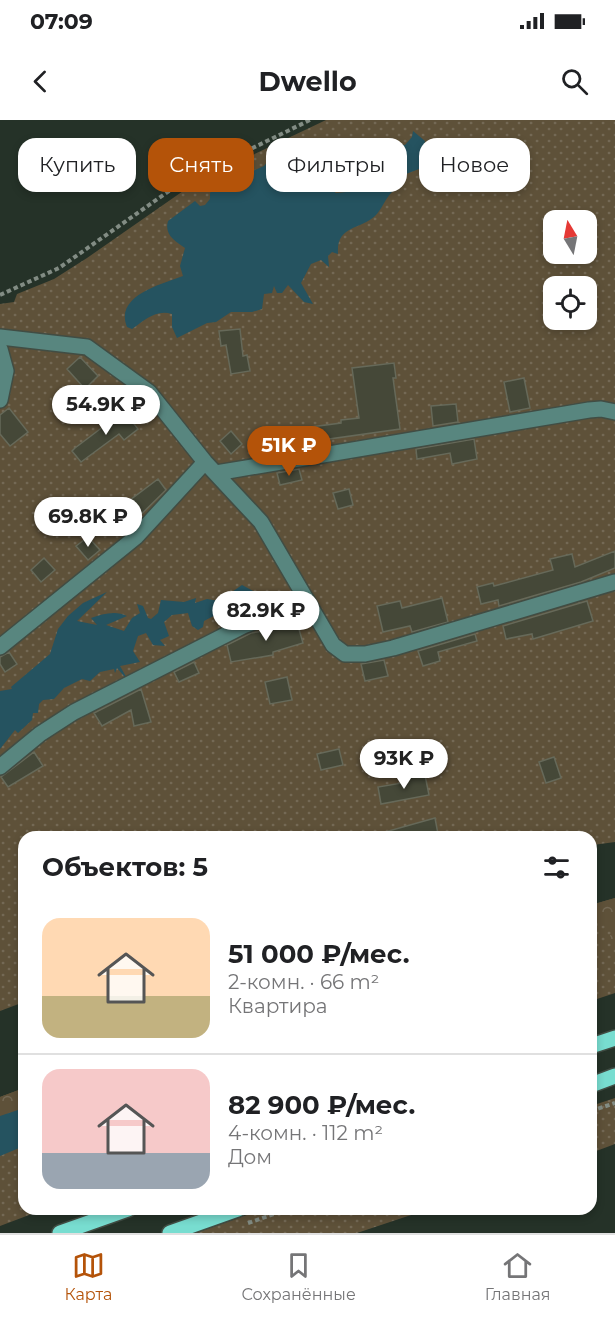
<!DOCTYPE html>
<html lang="ru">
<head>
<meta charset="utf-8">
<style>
  :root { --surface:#fff; --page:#f6f6f6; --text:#202124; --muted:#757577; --line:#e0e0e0; --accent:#b45309 }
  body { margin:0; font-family:Montserrat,sans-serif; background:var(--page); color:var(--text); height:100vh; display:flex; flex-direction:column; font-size:22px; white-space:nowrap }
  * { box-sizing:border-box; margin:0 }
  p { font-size:20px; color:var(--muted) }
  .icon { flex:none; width:33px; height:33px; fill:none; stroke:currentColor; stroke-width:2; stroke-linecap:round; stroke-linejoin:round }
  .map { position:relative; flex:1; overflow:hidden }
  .drawer { position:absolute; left:18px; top:711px; width:579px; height:384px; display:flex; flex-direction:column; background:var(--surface); border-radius:18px; box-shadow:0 3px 9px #0003 }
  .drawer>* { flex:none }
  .guide { position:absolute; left:18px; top:18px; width:579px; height:54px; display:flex; gap:12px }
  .needle { width:39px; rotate:350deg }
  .tools { position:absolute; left:543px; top:90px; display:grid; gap:12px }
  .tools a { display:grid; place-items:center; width:54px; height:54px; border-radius:12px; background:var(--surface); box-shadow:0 3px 9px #0003; font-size:30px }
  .price { position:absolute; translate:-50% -51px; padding:0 14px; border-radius:21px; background:#fff; color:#222; font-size:20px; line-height:39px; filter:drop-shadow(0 2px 3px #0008) }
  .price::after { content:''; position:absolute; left:50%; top:36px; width:18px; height:14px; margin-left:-9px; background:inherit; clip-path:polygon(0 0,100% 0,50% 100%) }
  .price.active { background:var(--accent); color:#fff }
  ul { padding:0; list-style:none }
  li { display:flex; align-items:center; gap:18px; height:150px; padding:0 24px }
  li+li { border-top:2px solid var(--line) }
  li span { display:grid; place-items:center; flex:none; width:168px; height:120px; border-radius:18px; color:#555 }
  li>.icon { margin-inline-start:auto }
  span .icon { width:72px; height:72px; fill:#fffc; stroke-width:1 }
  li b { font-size:26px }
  h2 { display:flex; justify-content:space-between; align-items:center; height:72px; padding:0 24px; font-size:26px }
  .tag { padding:0 21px; border-radius:18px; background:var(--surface); box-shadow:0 3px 9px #0003; font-size:21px; line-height:54px }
  .tag.active { background:var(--accent); color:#fff }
  .status { display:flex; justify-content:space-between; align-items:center; height:42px; padding:0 30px; background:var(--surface); direction:ltr }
  .status svg { height:16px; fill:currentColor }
  header { display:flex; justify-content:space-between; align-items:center; height:78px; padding:0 24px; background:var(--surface); font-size:27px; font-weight:700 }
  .tab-bar { display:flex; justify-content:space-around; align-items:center; height:84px; border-top:2px solid var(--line); background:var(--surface); font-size:16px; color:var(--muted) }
  .tab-bar a { display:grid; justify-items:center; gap:3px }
  .tab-bar .active { color:var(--accent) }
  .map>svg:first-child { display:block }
  .grass { fill:url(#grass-dots); fill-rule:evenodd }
  .forest { fill:url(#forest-crowns) }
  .water { fill:#255360 }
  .building { fill:#454838; stroke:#666959; stroke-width:1.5 }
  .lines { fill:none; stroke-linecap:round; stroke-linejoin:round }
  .minor-casing { stroke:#414d44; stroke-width:18 }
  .major-casing { stroke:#414d44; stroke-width:18 }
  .path { stroke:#828c84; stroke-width:4; stroke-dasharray:4.5 3; stroke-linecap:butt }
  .minor { stroke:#58867f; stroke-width:15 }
  .major { stroke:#78ddd0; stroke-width:15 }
</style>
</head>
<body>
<div class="status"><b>07:09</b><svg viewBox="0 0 49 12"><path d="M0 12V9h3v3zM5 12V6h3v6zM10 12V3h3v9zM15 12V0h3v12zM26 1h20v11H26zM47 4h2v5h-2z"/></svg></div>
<header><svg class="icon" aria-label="back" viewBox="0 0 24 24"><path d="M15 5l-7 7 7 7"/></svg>Dwello<svg class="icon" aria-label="search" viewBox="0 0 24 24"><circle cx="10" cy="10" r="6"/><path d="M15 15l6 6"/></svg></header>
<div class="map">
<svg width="615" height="1113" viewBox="0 0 615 1113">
  <defs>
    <pattern id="grass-dots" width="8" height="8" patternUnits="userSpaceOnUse" patternTransform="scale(1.5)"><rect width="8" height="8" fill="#5e5139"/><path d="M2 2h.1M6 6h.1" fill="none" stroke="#746955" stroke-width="1.8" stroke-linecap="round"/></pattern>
    <pattern id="forest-crowns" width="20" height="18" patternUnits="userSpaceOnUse" patternTransform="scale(1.5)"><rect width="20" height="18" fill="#5e5139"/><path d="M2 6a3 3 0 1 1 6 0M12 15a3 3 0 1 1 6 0" fill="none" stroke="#746955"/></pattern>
  </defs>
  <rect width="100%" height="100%" fill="#253228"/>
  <path class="grass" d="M326,0H615V722L593,725L591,717H24V882L0,891V184L14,182L17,174L54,159L87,138L196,62ZM554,100H586V134H554ZM554,166H586V200H554Z
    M615,778V873L591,881V785Z
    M24,968V1089H45L0,1106V977Z
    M615,978V1024L591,1033V986Z
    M264,1089H429L357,1113H196Z"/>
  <path class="forest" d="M615,778V824L605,822L613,812V803L591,808V785Z
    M24,968V988L0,996V977Z"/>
  <path class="water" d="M413,11L425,21L419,49L406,54L403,64C400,69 396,68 392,72C385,79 382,89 375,96C360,110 336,105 338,134L332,132L328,136L329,147L321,140L311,144L301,163L313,184L304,182L288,165L282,173H277L274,166L272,173L264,174L262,189L252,192H231L216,202L207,203L177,218L172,207V194C156,189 145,200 132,209L127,207C114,175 163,164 183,156L180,146L185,128C175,121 164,115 168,101L195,81L200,86L205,85L210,79V73L220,61L233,54H246L264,46L277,31L294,35L297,23C350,11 305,55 336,73L346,72L358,65L339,57L362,55L368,51V45L361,36L362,33L385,23L405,25L412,17Z
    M242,465L255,472H268L263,479H252L256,483L252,484V487L227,489L204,501L203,507L198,510L192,506L188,493L172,495L164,502L169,516L160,520L165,526L153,525L146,513L138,516L133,531L140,542L120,546L129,562L117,548L115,553L114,549L100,552L90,561L82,559L64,568L54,579L43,580L39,584L38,593H33L32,600L18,613L15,610L0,629V571L12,569L11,567L50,534L58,509L68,496L83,483L107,472L77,501L97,505L91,498C102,494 116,490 127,496L106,505L124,511L132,498L140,493L137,484L143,486L148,498L151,499L158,493L161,480L184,482L196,478L195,483L207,479L219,481Z
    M24,988V1026L0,1036V996Z"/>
  <path class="building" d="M240,209L243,236L247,235L250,251L231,254L226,225L221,226L219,211Z
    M80,237L98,256L85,269L67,249Z
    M394,243L396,258H393L400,309L294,324L295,330L273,334L272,328L267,329L264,313L341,303V300L359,298L352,248Z
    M524,258L530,288L510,292L504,262Z
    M456,284L458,302L433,306L431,286Z
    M9,288L28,312L10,326L0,314V295Z
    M124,291L138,309L124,320L119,314L81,342L72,331L75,328Z
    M231,311L242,324L231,334L220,321Z
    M474,319L477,339L452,344L450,333L417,339L416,329Z
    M299,349L302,360L280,365L277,353Z
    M158,359L166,370L123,412L110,395Z
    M349,369L353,385L338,389L333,373Z
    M88,417L100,430L88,440L76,426Z
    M615,431V448L581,462L499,486L498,480L481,484L477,467L493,463L494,466L553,450L550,439L572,434L575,447Z
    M44,438L55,450L41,462L31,450Z
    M442,478L448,502L412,512L410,506L383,512L377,486L400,481L402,488Z
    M587,481L593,501L533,519L532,514L506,519L503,506Z
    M294,492L303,523L273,532V535L231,542L227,525L251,513L283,508L281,502Z
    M475,514L477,521L438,532L440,541L423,546L418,531Z
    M9,532L17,544L5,552L0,544V537Z
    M384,540L388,556L365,561L361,544Z
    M194,542L199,553L179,562L174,552Z
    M287,557L292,580L270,584L265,562Z
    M141,569L151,602L134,606L131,590L102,606L94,593Z
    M339,629L343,645L321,650L317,634Z
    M34,632L43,646L8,667L1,657Z
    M554,637L561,658L546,663L539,642Z
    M425,655L429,675L381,684L378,667L408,662L407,658Z
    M435,698L438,714L386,717L385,712Z"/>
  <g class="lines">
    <defs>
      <path id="minor" d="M0,217L87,227L149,272L205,342L261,402L333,525L345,534H365L393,528L615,462
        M0,229L6,251L0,280
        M216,353L589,290L601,289L615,292
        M0,527L136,417L205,342
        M0,647L40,614L74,592L243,506L275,494L302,474"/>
      <path id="major" d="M591,926L615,918
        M591,965L615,956
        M60,1113L128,1089
        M170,1113L238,1089"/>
    </defs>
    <use href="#minor" class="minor-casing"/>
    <use href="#major" class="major-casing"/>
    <path class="path" d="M0,175L59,148L179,64L310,0
      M591,991L615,983
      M248,1103L288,1089"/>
    <use href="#minor" class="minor"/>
    <use href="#major" class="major"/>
  </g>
</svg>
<div class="tools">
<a><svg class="needle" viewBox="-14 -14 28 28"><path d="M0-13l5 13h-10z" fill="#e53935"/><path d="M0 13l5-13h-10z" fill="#757577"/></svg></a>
<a><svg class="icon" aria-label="locate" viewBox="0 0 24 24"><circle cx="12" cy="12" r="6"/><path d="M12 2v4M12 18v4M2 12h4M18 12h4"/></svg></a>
</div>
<b class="price" style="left:106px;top:316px">54.9K ₽</b>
<b class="price active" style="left:289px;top:357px">51K ₽</b>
<b class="price" style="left:88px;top:428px">69.8K ₽</b>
<b class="price" style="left:266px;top:522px">82.9K ₽</b>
<b class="price" style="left:404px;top:670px">93K ₽</b>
<div class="guide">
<a class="tag">Купить</a>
<a class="tag active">Снять</a>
<a class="tag">Фильтры</a>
<a class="tag">Новое</a>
</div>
<section class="drawer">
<h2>Объектов: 5<svg class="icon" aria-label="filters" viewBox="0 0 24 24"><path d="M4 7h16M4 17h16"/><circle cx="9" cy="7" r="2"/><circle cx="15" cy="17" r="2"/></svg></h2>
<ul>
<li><span style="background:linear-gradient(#ffd9b3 65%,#c2b280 0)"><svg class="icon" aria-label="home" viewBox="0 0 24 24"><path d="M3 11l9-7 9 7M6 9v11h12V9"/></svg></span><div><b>51 000 ₽/мес.</b><p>2-комн. · 66 m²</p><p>Квартира</p></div></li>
<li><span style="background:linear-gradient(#f6c9c9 70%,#9aa5b1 0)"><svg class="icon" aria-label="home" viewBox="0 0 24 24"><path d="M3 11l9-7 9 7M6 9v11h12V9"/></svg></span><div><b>82 900 ₽/мес.</b><p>4-комн. · 112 m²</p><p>Дом</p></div></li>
</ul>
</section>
</div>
<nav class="tab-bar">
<a class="active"><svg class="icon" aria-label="map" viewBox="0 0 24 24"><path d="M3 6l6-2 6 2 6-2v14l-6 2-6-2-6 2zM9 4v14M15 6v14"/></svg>Карта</a>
<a><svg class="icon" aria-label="saved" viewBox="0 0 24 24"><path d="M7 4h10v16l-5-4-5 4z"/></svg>Сохранённые</a>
<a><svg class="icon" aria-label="home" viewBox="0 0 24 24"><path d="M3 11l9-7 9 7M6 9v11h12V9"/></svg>Главная</a>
</nav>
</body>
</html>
